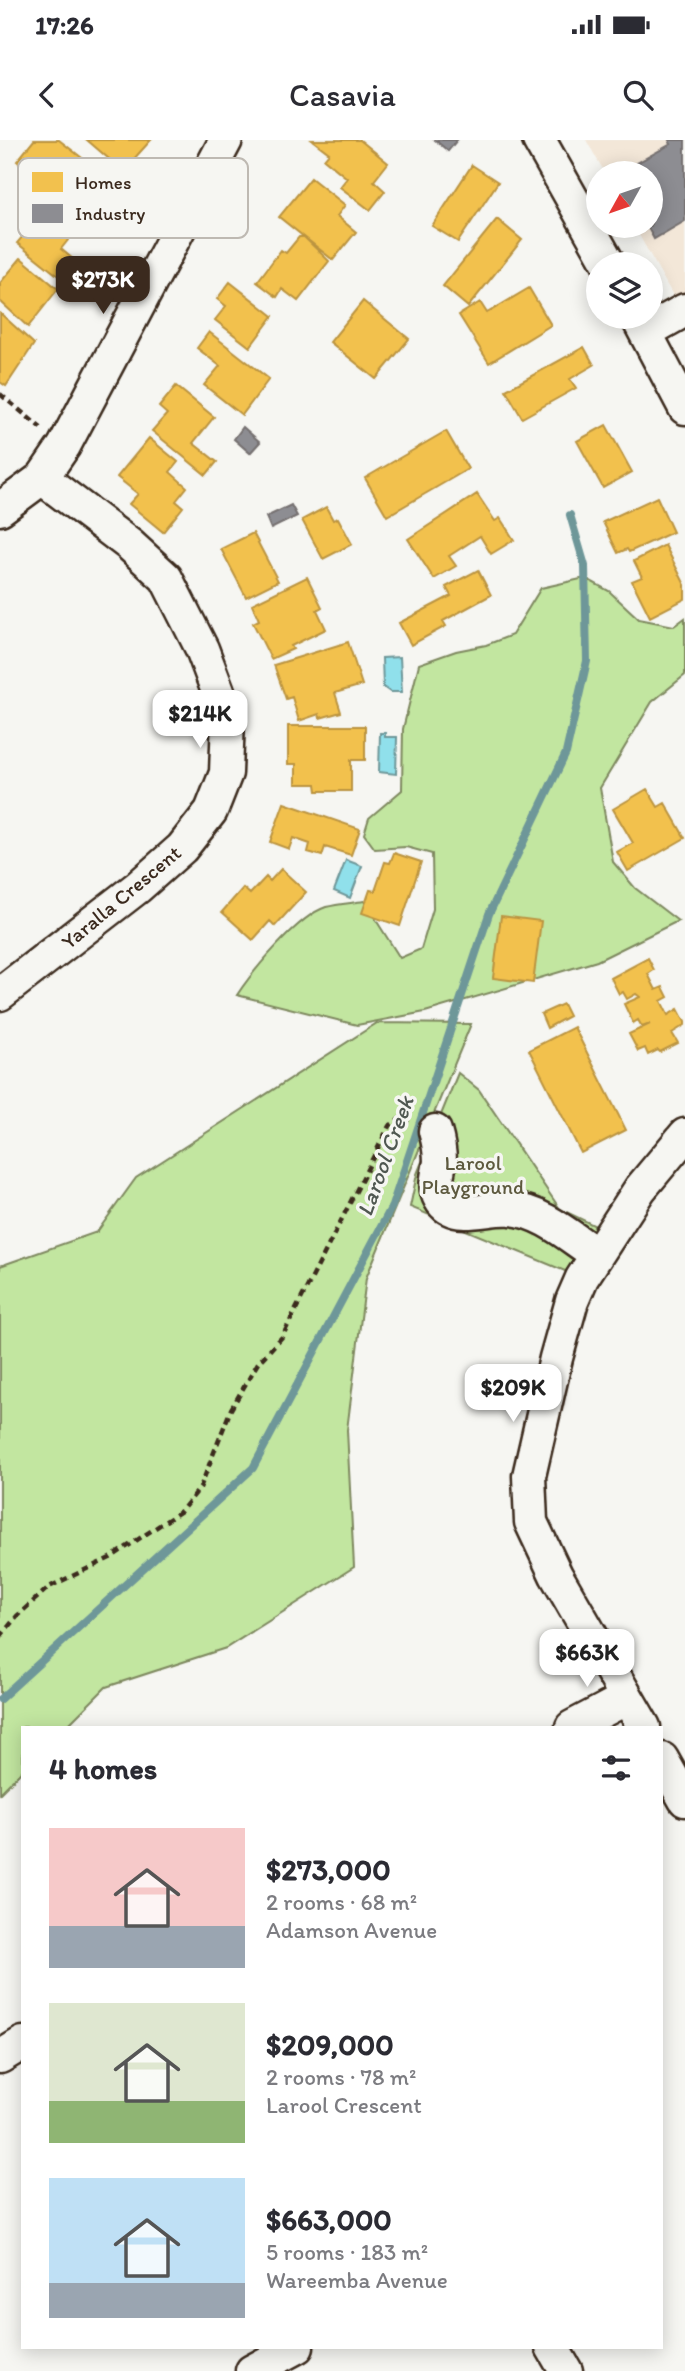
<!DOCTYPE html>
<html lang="en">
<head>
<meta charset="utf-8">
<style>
  :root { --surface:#fff; --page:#f2f2f3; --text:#2b2b33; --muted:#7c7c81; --accent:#3b2a1e }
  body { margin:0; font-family:Itim,sans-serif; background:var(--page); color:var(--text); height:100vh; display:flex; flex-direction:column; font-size:26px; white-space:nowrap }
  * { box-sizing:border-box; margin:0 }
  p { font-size:23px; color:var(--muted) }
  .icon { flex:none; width:38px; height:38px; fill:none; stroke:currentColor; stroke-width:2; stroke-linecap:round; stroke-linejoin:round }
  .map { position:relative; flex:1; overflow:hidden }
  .panel { position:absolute; left:21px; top:1586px; width:642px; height:623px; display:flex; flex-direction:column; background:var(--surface); border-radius:0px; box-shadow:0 4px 18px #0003 }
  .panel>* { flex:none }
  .needle { width:46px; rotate:230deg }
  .tools { position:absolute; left:586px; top:21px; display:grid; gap:14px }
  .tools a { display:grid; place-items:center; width:77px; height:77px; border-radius:50%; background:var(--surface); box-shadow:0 4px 18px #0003; font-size:35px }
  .price { position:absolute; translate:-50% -60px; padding:0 16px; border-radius:14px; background:#fff; color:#222; font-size:23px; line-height:46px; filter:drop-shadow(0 2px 4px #0008) }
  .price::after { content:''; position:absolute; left:50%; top:42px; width:21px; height:16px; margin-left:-10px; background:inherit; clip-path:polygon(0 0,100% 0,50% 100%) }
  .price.on { background:var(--accent); color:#fff }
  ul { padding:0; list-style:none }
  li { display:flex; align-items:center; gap:21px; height:175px; padding:0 28px }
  li span { display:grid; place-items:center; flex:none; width:196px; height:140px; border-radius:0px; color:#555 }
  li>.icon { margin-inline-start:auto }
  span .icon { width:84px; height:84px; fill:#fffc; stroke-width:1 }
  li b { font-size:30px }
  h2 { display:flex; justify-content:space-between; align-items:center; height:84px; padding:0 28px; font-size:30px }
  .status { display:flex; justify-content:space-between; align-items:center; height:49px; padding:0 35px; background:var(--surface); direction:ltr }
  .status svg { height:19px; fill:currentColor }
  header { display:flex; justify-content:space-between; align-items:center; height:91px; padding:0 28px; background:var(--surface); font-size:32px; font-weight:600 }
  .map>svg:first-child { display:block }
  .built { fill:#f3e7d8 }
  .green { fill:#c2e6a0; stroke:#7e885f; stroke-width:2 }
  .water { fill:#90e0eb; stroke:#6e9799; stroke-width:2 }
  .homes { fill:#f2c14e; stroke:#bb9440; stroke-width:2 }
  .industry { fill:#8d8d92; stroke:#746f6f; stroke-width:2 }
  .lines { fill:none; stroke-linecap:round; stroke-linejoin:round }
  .stream { stroke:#6e9799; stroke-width:8 }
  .minor-casing { stroke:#3b2a1e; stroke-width:37 }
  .path { stroke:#3b2a1e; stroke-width:4.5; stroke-dasharray:7 5; stroke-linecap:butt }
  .minor { stroke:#f6f6f2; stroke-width:32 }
  .labels { text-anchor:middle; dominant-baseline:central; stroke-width:7; stroke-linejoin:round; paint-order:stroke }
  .street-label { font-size:21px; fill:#3b2a1e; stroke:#f6f6f2 }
  .park-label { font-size:21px; fill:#5d593e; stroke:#f6f6f2 }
  .water-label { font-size:23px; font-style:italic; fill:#505851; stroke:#f6f6f2 }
  .key { fill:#f6f6f2; stroke:#beb9b2; stroke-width:2 }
  .key-label { font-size:19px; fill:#3b2a1e }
</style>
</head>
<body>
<div class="status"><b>17:26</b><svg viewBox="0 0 49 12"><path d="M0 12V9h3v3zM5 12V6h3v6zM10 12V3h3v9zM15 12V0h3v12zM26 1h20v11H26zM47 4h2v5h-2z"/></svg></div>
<header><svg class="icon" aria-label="back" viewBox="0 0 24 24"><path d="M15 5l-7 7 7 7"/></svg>Casavia<svg class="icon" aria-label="search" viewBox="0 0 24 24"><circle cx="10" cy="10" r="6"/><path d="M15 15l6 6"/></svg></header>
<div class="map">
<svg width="685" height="2231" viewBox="0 0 685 2231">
  <rect width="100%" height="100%" fill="#f6f6f2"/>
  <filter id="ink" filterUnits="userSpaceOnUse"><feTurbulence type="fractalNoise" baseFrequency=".0143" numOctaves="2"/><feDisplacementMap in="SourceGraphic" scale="14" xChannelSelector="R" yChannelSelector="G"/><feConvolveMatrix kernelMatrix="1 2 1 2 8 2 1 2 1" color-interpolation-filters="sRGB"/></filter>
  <g filter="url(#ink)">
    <path class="built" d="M586,0H685V177L634,86H651V33H605Z"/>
    <path class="green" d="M585,438L609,451L639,479L674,486L685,478V535L652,562L600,648L613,722L635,748L678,781L597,821L425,872L357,885L237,855C253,831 298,776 326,767C338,764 352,763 364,761L400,818L421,809L433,769L432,714L406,707L375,709L364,694L369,678L402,650L403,589L419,524L456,511L486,505L512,495L541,448Z
      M377,883L471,884L366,1138L347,1290L354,1427L226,1508L106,1547L66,1587H23V1630L0,1653V1126L97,1092L136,1038Z
      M458,933L479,950L560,1069L610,1093L582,1138L410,1067L417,1034Z"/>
    <path class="water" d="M400,517L402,552H390L383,547L382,518Z
      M380,593H385V597H397L396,634L379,632Z
      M346,720L362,726L350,758L334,751Z"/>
    <path class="homes" d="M34,0H59L118,46L91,80L17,21Z
      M87,0H151L123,31Z
      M312,0H360L388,23L374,41L385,51L370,70L340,47L347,38L324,19L329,13Z
      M472,25L498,42L458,102L432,86Z
      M311,38L345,65L337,76L356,92L333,120L279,77Z
      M53,61L80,85L61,109L74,120L61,138L17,103Z
      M497,79L522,100L468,167L443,146Z
      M299,97H304L329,121L298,161L282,149L277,157L257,142L281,110L286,113Z
      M21,118L58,149L28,187L0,161V143Z
      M230,142L273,176L250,207L215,180L226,166L217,159Z
      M529,148L551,185L489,223L459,175L480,162L487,173Z
      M363,161L409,199L376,239L330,202Z
      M0,173L34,204L6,246L0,242Z
      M209,192L269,239L242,275L204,245L220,226L197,208Z
      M584,207L594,225L570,239L576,248L522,278L506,250Z
      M176,246L214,277L193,303L217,322L206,335L152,291L167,274L159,267Z
      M606,285L632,332L603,348L577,301Z
      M446,291L468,329L387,376L365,338Z
      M149,298L178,322L170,332L187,347L176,361L183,367L163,392L129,364L138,354L117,337Z
      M477,354L495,381L500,378L514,400L491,414L480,396L449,416L456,426L434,439L408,399Z
      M657,357L673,392L629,412L627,409L618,413L603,382Z
      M326,367L333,380L338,378L352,404L323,419L302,380Z
      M253,393L278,441L246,457L221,409Z
      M665,405L685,445V459L650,477L632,441L642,437L634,421Z
      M478,430L491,455L443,481L446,486L411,505L399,483L451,456L446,447Z
      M307,437L322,467L317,470L326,489L291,506L293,509L271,519L253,483L259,480L252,464Z
      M348,502L362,545L335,553L341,572L320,578L319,574L299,581L292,557L286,559L274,525Z
      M288,586H365V620H351V651H317L316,644H296V624H288Z
      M647,649L658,667L665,663L685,698L628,731L617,712L633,703L613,669Z
      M284,663L360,689L351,715L325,707L322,716L308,712L310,704L293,698L289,709L270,702Z
      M394,713L421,722L400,786L362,773L370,750L375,751L385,722L390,723Z
      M281,729L306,752L275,786L270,781L253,800L222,772L243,748L250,754L266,737L270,741Z
      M501,776L541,781L533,843L493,838Z
      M648,818L654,830L648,834L656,850L663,847L668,857L661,861L668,875L678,869L685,882V885L672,893L678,903L660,912L658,910L648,915L645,908L638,911L629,894L650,884L642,887L638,880L633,883L624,864L640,857L636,854L627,859L623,852L619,854L611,838Z
      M563,864L569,876L547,888L541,874Z
      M574,887L626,990L581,1013L529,910Z"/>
    <path class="industry" d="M435,0H457L448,11Z
      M669,0H685V81L654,99L647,86H651V33H619L671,4Z
      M243,287L260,302L250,313L234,299Z
      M291,365L297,376L271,389L266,377Z"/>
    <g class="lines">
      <path class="stream" d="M0,1559L253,1328L392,1066L489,774L566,613L587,521L585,426L570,375"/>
      <defs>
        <path id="minor" d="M539,0L609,124
          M637,177L685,268
          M646,192L685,170
          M0,369L42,338L64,306L226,0
          M0,854L138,747L182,708L211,671L226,633L228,578L202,509L166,438L130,405L42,338
          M435,991C438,1001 440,1012 440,1022C438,1035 433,1047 440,1059C453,1083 489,1066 511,1069C543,1072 570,1097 596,1114
          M572,1587L627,1558
          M644,1587L556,1435L531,1382L529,1336L556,1218L572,1161L582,1138L640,1049L685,995
          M662,1619L685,1660
          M0,1917L23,1903
          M552,2207L566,2231
          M252,2231L297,2207"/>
      </defs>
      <use href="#minor" class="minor-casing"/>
      <path class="path" d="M0,254L41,288
        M0,1497L17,1476L49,1447L110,1418L181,1371L200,1348L231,1269L258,1223L282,1197L389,986L400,979L409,982"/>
      <use href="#minor" class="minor"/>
    </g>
  </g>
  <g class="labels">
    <g class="street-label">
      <text transform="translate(121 757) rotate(-40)">Yaralla Crescent</text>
    </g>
    <g class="park-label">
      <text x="473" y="1022">Larool<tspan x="473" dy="24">Playground</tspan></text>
    </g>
    <g class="water-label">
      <text transform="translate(385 1016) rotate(-70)">Larool Creek</text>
    </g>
  </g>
  <rect x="18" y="18" width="230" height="80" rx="10" class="key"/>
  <rect x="32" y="32" width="31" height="20" fill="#f2c14e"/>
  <rect x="32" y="64" width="31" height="19" fill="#8d8d92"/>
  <g class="key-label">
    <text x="75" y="49">Homes</text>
    <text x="75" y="80">Industry</text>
  </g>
</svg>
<div class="tools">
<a><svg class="needle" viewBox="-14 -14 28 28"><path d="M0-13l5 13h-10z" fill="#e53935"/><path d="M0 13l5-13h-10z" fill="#7c7c81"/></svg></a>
<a><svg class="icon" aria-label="layers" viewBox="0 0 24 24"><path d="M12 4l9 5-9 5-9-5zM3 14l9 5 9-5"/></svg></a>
</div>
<b class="price on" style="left:103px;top:176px">$273K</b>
<b class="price" style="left:200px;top:610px">$214K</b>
<b class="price" style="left:513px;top:1284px">$209K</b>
<b class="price" style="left:587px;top:1549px">$663K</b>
<section class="panel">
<h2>4 homes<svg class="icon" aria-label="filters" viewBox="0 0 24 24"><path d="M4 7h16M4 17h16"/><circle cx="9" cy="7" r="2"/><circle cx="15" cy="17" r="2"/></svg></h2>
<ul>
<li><span style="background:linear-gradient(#f6c9c9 70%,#9aa5b1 0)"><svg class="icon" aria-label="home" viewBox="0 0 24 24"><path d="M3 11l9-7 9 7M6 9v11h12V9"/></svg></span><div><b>$273,000</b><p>2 rooms · 68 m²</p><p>Adamson Avenue</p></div></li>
<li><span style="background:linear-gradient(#dfe7d0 70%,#8fb573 0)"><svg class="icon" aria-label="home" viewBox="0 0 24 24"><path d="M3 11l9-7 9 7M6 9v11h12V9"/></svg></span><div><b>$209,000</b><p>2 rooms · 78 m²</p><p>Larool Crescent</p></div></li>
<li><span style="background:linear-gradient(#bfe0f5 75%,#9aa5b1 0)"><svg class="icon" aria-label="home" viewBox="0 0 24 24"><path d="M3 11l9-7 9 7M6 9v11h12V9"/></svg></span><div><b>$663,000</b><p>5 rooms · 183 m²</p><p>Wareemba Avenue</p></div></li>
</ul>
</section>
</div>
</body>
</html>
